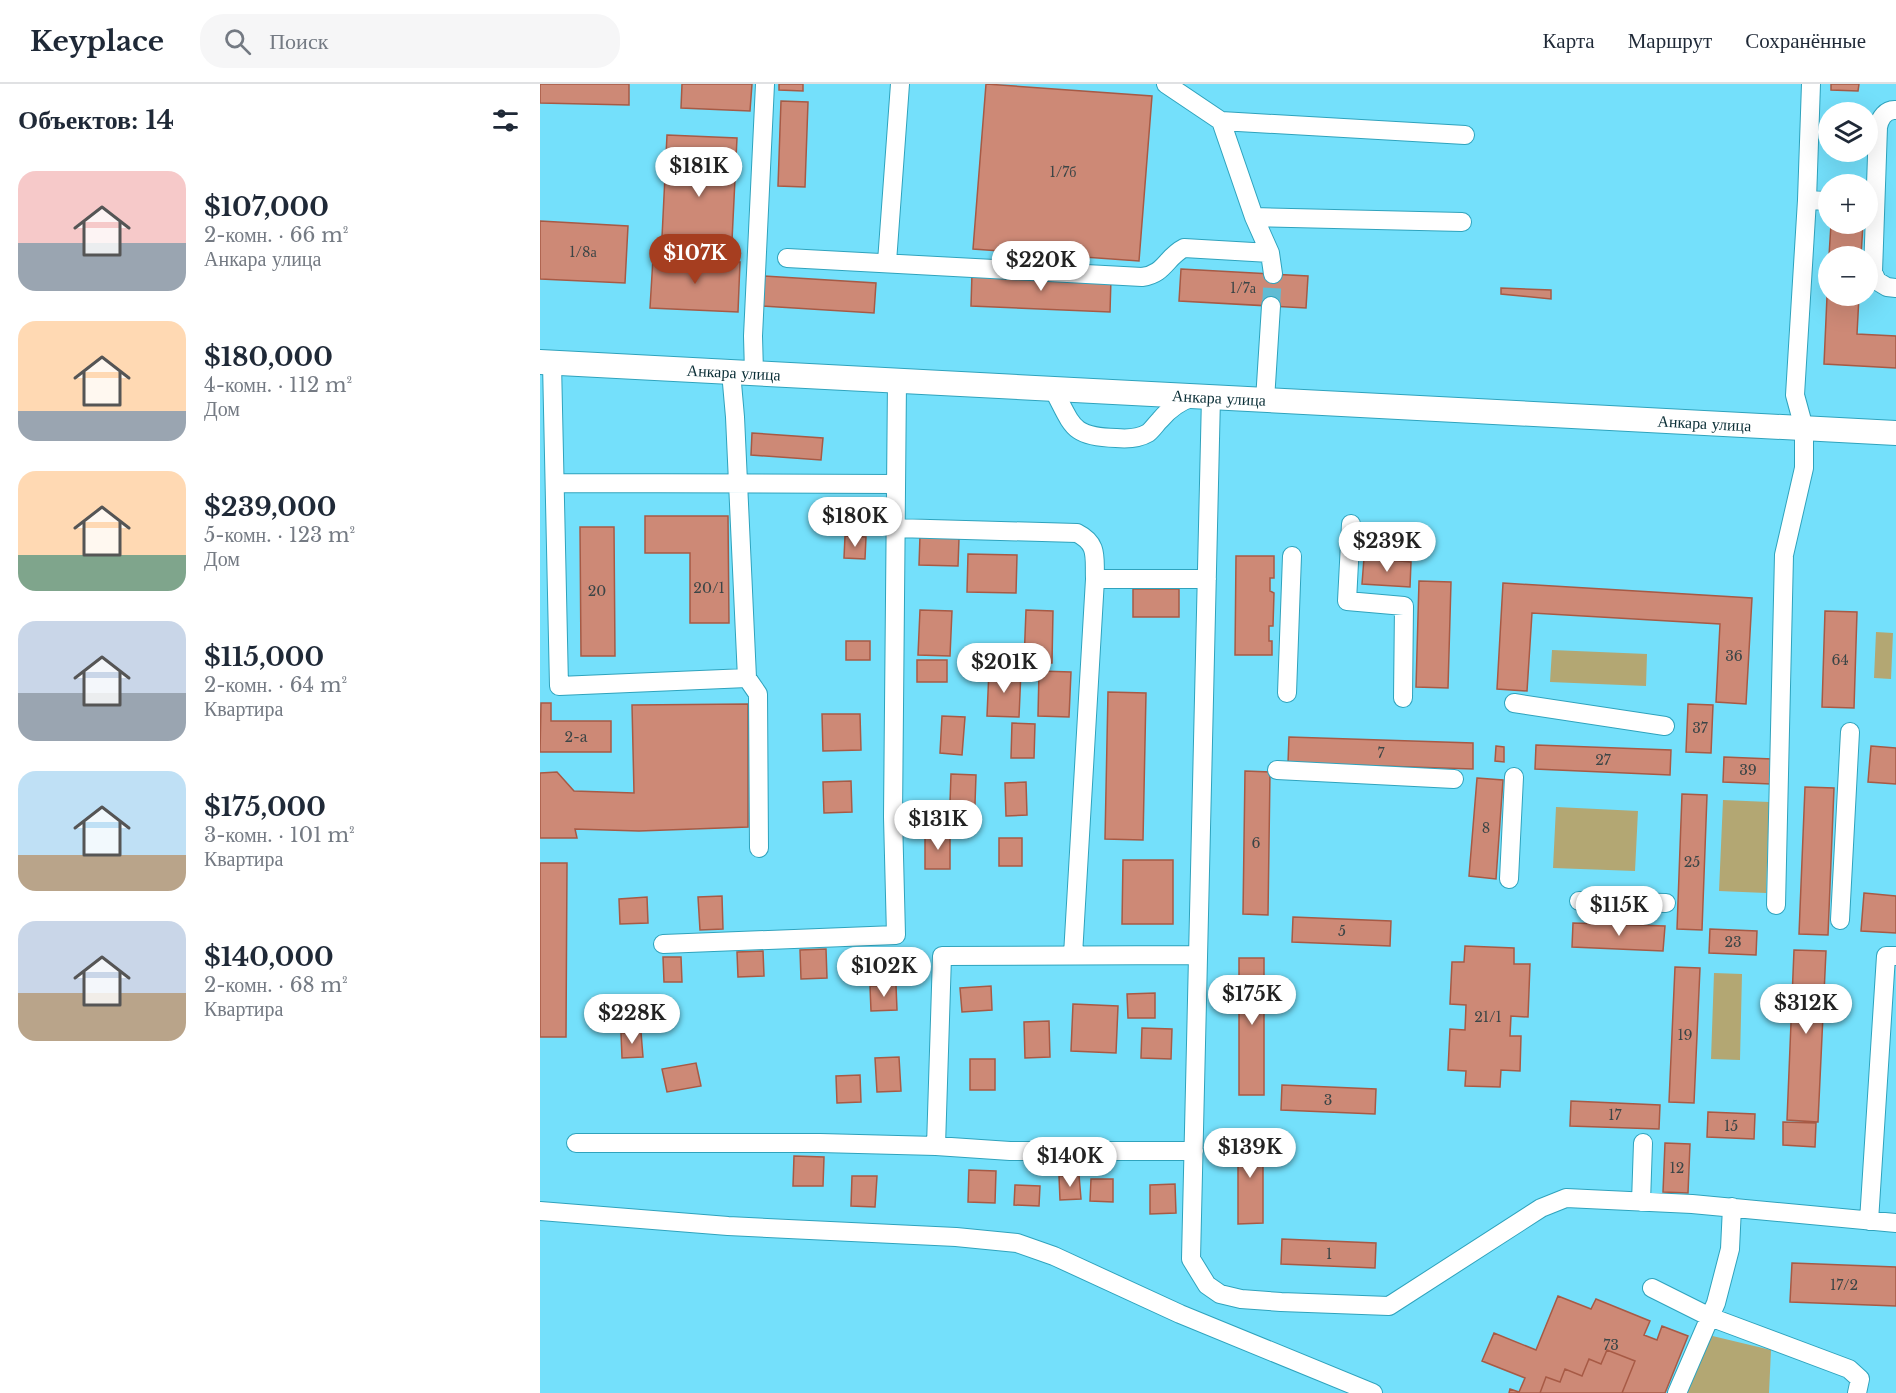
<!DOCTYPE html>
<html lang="ru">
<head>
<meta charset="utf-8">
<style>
  :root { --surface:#fff; --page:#f6f6f7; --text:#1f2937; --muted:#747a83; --line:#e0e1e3; --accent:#a63e20 }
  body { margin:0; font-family:"Libre Baskerville",serif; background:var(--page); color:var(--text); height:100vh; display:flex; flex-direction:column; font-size:22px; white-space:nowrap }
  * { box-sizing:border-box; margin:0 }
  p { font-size:20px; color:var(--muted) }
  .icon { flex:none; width:33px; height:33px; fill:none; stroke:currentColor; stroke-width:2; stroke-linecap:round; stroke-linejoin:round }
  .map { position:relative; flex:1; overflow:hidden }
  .drawer { display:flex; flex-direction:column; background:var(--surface); width:540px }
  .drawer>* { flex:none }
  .controls { position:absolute; left:1278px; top:18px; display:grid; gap:12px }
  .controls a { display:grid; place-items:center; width:60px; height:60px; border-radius:50%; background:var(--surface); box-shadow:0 6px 24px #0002; font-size:30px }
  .price { position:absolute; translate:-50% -51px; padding:0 14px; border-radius:21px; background:#fff; color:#222; font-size:20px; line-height:39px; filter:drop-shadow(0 2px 3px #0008) }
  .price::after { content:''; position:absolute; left:50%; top:36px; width:18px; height:14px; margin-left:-9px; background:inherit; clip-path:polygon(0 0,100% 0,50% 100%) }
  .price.current { background:var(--accent); color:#fff }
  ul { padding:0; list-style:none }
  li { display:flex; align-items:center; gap:18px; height:150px; padding:0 18px }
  li span { display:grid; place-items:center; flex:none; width:168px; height:120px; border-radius:18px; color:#555 }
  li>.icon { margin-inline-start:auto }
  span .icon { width:72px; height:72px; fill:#fffc; stroke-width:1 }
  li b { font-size:26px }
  h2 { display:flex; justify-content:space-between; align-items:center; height:72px; padding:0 18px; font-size:26px }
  header { display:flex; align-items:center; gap:36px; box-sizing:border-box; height:84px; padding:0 30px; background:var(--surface); border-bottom:2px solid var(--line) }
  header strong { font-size:28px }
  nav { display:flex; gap:33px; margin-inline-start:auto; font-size:21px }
  .search { width:420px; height:54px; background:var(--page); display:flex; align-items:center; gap:15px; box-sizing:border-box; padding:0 21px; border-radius:24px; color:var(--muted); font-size:22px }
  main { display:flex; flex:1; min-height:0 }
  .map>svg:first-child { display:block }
  .green { fill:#b3a773 }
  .building { fill:#cd8976; stroke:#a75a45; stroke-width:1.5 }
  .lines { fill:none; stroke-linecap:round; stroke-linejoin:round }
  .minor-tunnel { stroke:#5fbcd4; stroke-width:18; stroke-dasharray:18 9; stroke-linecap:butt }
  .minor-casing { stroke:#2fa3bd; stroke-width:20 }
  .major-casing { stroke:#2fa3bd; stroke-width:26 }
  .minor { stroke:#fff; stroke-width:18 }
  .major { stroke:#fff; stroke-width:24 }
  .labels { text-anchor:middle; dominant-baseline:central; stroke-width:5; stroke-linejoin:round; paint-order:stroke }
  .number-label { font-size:14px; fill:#3b4546 }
  .street-label { font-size:16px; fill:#0a2e36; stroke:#ace7f7 }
</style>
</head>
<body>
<header>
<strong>Keyplace</strong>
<div class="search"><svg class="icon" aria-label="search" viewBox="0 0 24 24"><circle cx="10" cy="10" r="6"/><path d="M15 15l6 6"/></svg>Поиск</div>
<nav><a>Карта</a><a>Маршрут</a><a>Сохранённые</a></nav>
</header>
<main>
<section class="drawer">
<h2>Объектов: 14<svg class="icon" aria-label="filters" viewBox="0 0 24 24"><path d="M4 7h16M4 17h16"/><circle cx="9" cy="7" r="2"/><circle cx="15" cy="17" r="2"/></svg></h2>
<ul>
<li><span style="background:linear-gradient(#f6c9c9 60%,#9aa5b1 0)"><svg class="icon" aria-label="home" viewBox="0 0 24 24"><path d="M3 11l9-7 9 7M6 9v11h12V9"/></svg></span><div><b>$107,000</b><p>2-комн. · 66 m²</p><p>Анкара улица</p></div></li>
<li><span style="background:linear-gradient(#ffd9b3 75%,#9aa5b1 0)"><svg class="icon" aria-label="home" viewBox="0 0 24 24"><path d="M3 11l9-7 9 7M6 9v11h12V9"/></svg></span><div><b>$180,000</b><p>4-комн. · 112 m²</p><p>Дом</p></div></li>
<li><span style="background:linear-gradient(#ffd9b3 70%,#7fa58c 0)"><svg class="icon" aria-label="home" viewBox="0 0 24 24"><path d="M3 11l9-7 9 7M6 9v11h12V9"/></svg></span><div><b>$239,000</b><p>5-комн. · 123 m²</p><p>Дом</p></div></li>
<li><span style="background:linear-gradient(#c9d6e8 60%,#9aa5b1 0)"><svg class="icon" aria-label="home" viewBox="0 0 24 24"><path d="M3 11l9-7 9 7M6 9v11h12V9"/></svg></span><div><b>$115,000</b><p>2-комн. · 64 m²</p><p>Квартира</p></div></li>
<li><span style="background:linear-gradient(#bfe0f5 70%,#b9a48a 0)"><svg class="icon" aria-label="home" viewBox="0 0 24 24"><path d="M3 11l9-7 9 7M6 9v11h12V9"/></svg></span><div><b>$175,000</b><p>3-комн. · 101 m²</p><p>Квартира</p></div></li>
<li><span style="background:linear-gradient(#c9d6e8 60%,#b9a48a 0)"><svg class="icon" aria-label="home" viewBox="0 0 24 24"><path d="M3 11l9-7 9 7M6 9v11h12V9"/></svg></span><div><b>$140,000</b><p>2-комн. · 68 m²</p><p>Квартира</p></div></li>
</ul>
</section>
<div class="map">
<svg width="1356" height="1309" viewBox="0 0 1356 1309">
  <rect width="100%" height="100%" fill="#74e0fb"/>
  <path class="green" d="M1336,548L1353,549L1351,595L1334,594Z
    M1012,566L1107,570L1106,602L1010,598Z
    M1183,716L1229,718L1226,809L1179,807Z
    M1016,723L1098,727L1095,787L1013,784Z
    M1174,889L1202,890L1200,976L1171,975Z
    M1160,1249L1231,1266L1229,1309H1136Z"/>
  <path class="building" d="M0,0H89V21L0,19Z
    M142,0H212L210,27L141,24Z
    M239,0H263V7L239,6Z
    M446,0L612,12L599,177L433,165Z
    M1291,0H1319L1318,7L1291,6Z
    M241,17L268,18L265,103L238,102Z
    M127,51L197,54L191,177L121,174Z
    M0,137L88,142L85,199L0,195Z
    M1291,140H1323L1321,172H1289Z
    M113,174L200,178L198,228L110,224Z
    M641,185L768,192L766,224L639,217Z
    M432,189L571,194L570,228L431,222Z
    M1288,190V212H1319L1317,250L1356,252V284L1284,280Z
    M224,192L336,199L334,229L222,222Z
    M961,204L1011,206V215L961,210Z
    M212,349L283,354L281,376L211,371Z
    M105,432H188L189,539H150V469H105Z
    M40,443H74L75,572H41Z
    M305,452L326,453L325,475L304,474Z
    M380,452L419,454L418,482L379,481Z
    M428,470L477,471L476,509L427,508Z
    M696,472H734V494H730V507L734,509L733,542H729V557H732V571H695Z
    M824,474L871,478L870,503L822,500Z
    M879,497L911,498L908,604L876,603Z
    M963,499L1212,514L1206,620L1176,618L1180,540L992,529L987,607L957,605Z
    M593,505H639V533H593Z
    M380,526L412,527L410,572L378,571Z
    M486,526L513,527L512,579L484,578Z
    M1285,527L1317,528L1314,624L1282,623Z
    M306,557H330V576H306Z
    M377,576H407V598H377Z
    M449,586L481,587L479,633L447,632Z
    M499,587L531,588L529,633L498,632Z
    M568,608L606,609L603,756L565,755Z
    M1,619H11V637H71V668H0Z
    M208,620V743L99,747L35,745L37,754H0V689L17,688L34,707L94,709L92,621Z
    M1148,620L1173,621L1171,669L1146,668Z
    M282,630H320L321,666L283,667Z
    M402,632L425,633L422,671L400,669Z
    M472,639L495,640L494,674H471Z
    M749,653L933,659V685L748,679Z
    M996,661L1131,666L1130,691L995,685Z
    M956,662L964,663V678L955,677Z
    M1331,662L1356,664V700L1328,698Z
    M1184,673L1232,675L1231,700L1183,698Z
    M705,687L730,688L728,831L703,830Z
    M411,690L436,691L435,720L410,719Z
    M937,694L963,696L956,795L929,792Z
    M311,697L312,728L284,729L283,698Z
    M486,698L487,731L466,732L465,699Z
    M1265,703L1294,704L1288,851L1259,850Z
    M1142,710L1167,711L1162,846L1137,845Z
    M385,749H410V785H385Z
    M459,754H482V782H459Z
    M583,776H633V840H582Z
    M0,779H27L26,953H0Z
    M1324,809L1356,812V849L1321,847Z
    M182,812L183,845L160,846L158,813Z
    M107,813L108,839L80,840L79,815Z
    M753,833L851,837L850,862L752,858Z
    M1033,839L1125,842L1123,867L1032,863Z
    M1170,845L1217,847L1216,871L1169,869Z
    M925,862L974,864V880H990L988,933L971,932L970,952H981L980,987L961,986L960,1003L925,1002L926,987L908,986L910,945L925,946L926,921L910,920L912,878H924Z
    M353,864L354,896L331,897L330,865Z
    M286,865L287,894L261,895L260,866Z
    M1254,866L1286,867L1278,1038L1247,1036Z
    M223,867L224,892L198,893L197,868Z
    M123,873H141L142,898H124Z
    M699,874H724V1011H699Z
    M1135,883L1160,884L1154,1019L1129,1018Z
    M356,901L357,926L331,927L330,902Z
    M451,902L452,926L422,928L420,904Z
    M615,909V934H588L587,910Z
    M533,920L578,922L576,969L531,967Z
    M509,937L510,973L485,974L484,938Z
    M602,944L632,945L631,975L601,974Z
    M101,948L103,973L82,974L81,949Z
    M359,973L361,1007L337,1008L335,974Z
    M430,975H455V1006H430Z
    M156,979L161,1002L127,1008L122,985Z
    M320,991L321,1018L297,1019L296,992Z
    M742,1001L836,1005L835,1030L741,1026Z
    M1031,1017L1120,1021L1119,1045L1030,1042Z
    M1168,1028L1215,1030L1214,1055L1167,1053Z
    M1243,1038L1276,1039L1275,1063L1243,1061Z
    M698,1051H723V1139L698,1140Z
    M1125,1059L1150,1060L1148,1109L1123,1108Z
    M254,1072L284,1073L283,1102H253Z
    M429,1086L456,1087L455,1119L428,1118Z
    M539,1091L541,1115L520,1116L519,1092Z
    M312,1092H337L335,1123L311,1122Z
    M551,1095H573V1118L550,1117Z
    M635,1100L636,1129L610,1130V1101Z
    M475,1101L500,1102L499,1122L474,1121Z
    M742,1155L836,1159L835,1184L741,1180Z
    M1252,1179L1356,1183V1222L1250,1218Z
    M1018,1212L1051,1225L1056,1215L1110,1237L1104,1251L1117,1256L1122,1242L1148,1252L1125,1309H1082L1095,1277L1067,1266L1061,1280L1049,1275L1042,1292L1025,1285L1020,1298L1006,1293L1000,1309H969L970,1305L979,1308L985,1294L942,1277L954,1249L996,1266Z
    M1018,1212L1051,1225L1056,1215L1110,1237L1104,1251L1117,1256L1122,1242L1148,1252L1125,1309H969L970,1305L979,1308L985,1294L942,1277L954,1249L996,1266Z"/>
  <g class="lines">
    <path class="minor-tunnel" d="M731,222L733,190"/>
    <defs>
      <path id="minor" d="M626,0L681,37L714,133L730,169L733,190
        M1356,26C1346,25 1340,34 1338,43L1333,188L1337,197L1347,203L1356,204
        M681,37L925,51
        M1267,116L1288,117
        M714,133L922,138
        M247,174L602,193C625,190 626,173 644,164L730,169
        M347,178L360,0
        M12,279L19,602L207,594
        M191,288L195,333L207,594L218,610L219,764
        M214,289L213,252L225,0
        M513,305C533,342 531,353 576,354C587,355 598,355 608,349C612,346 616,340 620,336C630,324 640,317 654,313
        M671,313L651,1175L667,1201L680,1210L701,1215L741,1218L849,1222L1001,1124L1026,1114L1152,1120L1356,1139
        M725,316L731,222
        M15,399L355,400
        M811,440L807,517L864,522L863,614
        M355,444L537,449C559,460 554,474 555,495
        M747,609L752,472
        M974,619L1125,642
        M737,686L914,695
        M969,795L974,693
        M1039,817L1126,819
        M1236,821L1244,471L1264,384V344L1255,311L1267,116L1271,0
        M1300,836L1310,648
        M123,860L356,851L353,733L357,297
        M533,871L555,495H667
        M36,1059H280L396,1062L470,1067H654
        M396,1062L402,872L658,871
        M1101,1118L1103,1059
        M0,1127L188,1142L416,1153L477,1159L514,1172L640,1230L833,1309
        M1329,1137L1346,872H1356
        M1112,1204L1170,1233L1309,1285L1320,1295L1317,1309
        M1137,1309L1176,1219L1190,1165L1192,1123"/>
      <g id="major">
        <path id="s1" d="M0,278L1356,349"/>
      </g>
    </defs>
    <use href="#minor" class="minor-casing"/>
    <use href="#major" class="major-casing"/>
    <use href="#minor" class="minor"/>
    <use href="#major" class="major"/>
  </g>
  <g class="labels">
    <g class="number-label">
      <text x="523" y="88">1/7б</text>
      <text x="43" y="168">1/8а</text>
      <text x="703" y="204">1/7а</text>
      <text x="169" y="504">20/1</text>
      <text x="57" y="507">20</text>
      <text x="1194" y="572">36</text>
      <text x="1300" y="576">64</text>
      <text x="1160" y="644">37</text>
      <text x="36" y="653">2-a</text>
      <text x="841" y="669">7</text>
      <text x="1063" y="676">27</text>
      <text x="1208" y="686">39</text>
      <text x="946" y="744">8</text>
      <text x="716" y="759">6</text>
      <text x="1152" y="778">25</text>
      <text x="802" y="847">5</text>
      <text x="1193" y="858">23</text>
      <text x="948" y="933">21/1</text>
      <text x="1145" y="951">19</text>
      <text x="788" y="1016">3</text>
      <text x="1075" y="1031">17</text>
      <text x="1191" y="1042">15</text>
      <text x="1137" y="1084">12</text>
      <text x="789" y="1170">1</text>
      <text x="1304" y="1201">17/2</text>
      <text x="1071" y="1261">73</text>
    </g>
    <g class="street-label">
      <text stroke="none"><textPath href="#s1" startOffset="194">Анкара улица</textPath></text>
      <text stroke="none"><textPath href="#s1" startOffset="680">Анкара улица</textPath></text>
      <text stroke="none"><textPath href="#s1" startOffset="1166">Анкара улица</textPath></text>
    </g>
  </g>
</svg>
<div class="controls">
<a><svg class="icon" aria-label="layers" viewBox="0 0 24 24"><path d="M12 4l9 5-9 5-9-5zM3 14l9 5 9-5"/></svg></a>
<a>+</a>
<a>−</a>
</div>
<b class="price" style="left:159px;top:114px">$181K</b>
<b class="price current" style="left:155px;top:201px">$107K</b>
<b class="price" style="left:501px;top:208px">$220K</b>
<b class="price" style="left:315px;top:464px">$180K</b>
<b class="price" style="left:847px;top:489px">$239K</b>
<b class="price" style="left:464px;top:610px">$201K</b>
<b class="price" style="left:398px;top:767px">$131K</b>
<b class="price" style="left:1079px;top:853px">$115K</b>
<b class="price" style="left:344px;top:914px">$102K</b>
<b class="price" style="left:712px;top:942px">$175K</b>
<b class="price" style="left:1266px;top:951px">$312K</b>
<b class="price" style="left:92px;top:961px">$228K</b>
<b class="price" style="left:710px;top:1095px">$139K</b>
<b class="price" style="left:530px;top:1104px">$140K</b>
</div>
</main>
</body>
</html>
